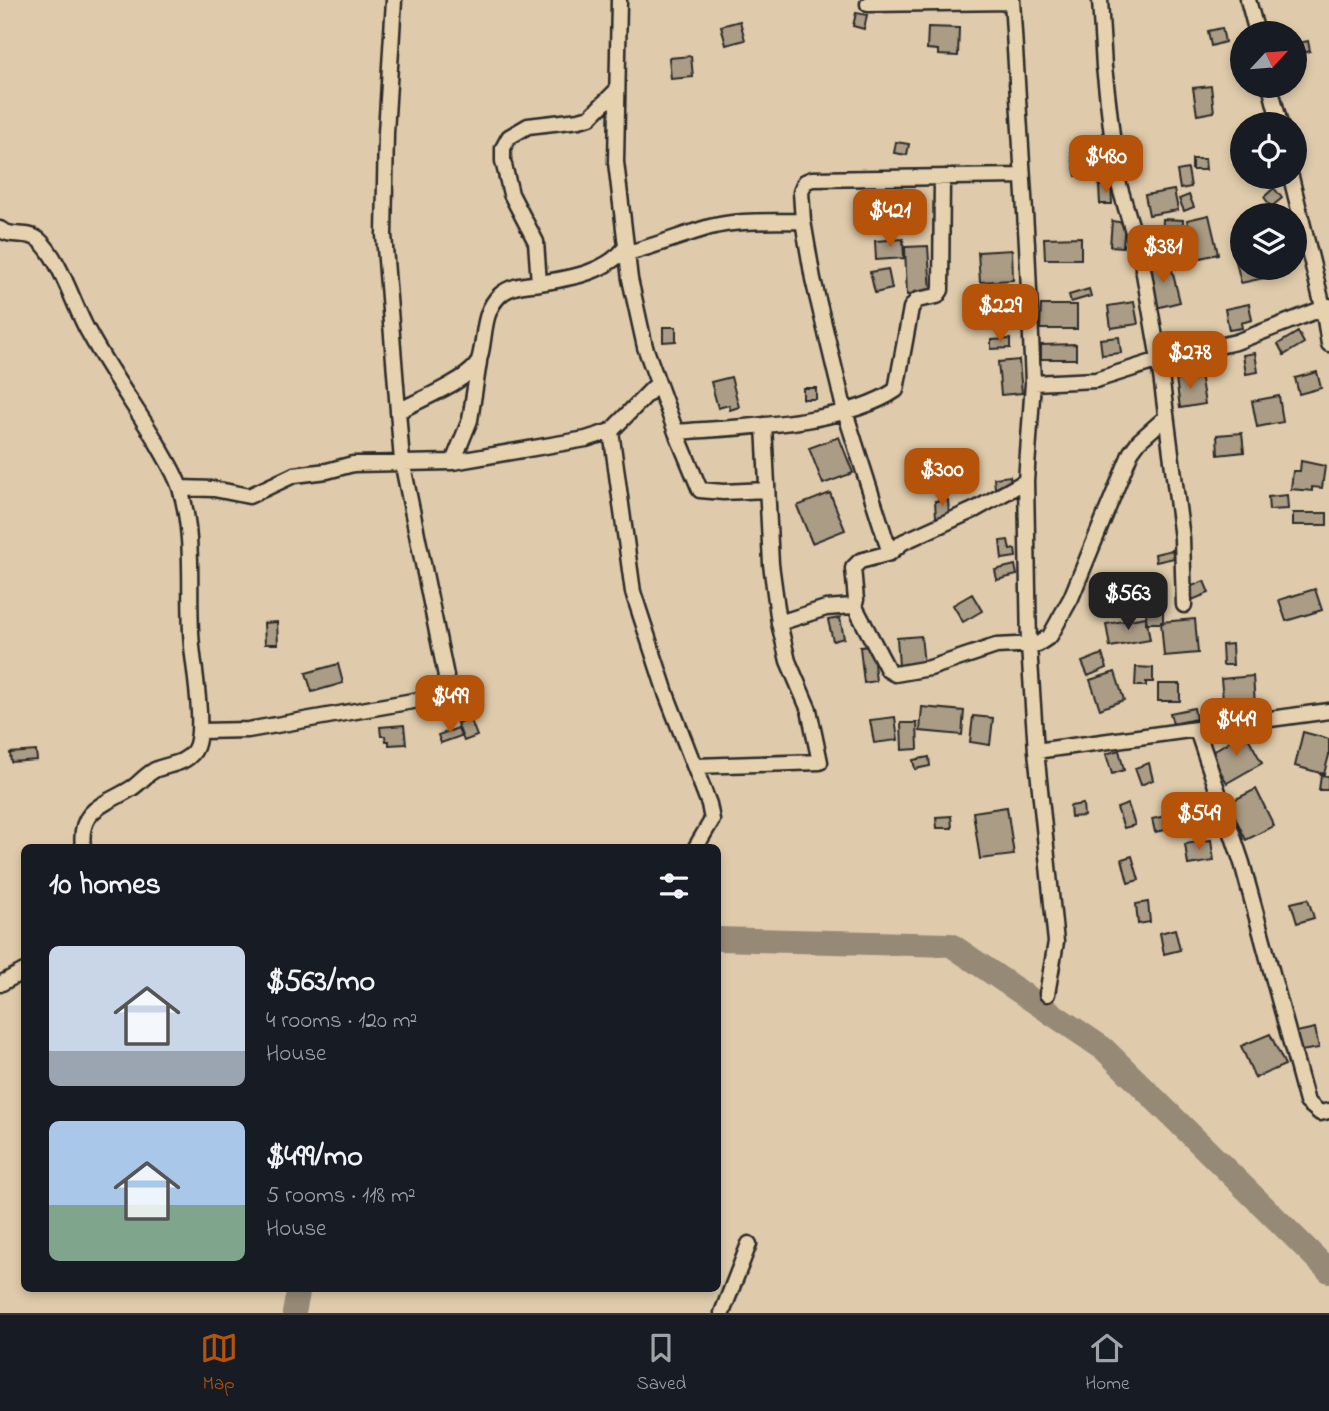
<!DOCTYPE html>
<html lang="en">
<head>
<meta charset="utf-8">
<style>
  :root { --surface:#171b24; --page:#20242c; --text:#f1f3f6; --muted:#9ea1a6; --line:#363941; --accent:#b45309 }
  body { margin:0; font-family:"Indie Flower",sans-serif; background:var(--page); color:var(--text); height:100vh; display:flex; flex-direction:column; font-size:26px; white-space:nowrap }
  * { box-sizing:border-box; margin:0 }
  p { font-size:23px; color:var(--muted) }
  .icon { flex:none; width:38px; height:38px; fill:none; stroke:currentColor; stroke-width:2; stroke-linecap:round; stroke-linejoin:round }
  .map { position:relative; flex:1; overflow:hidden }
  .details { position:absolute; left:21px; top:844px; width:700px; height:448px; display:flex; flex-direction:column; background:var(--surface); border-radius:10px; box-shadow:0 4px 10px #0003 }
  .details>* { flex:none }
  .needle { width:46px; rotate:64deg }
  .controls { position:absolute; left:1230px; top:21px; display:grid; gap:14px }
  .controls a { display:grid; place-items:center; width:77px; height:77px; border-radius:50%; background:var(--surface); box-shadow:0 4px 10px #0003; font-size:35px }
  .price { position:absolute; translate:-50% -60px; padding:0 16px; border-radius:14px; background:var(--accent); color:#fff; font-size:23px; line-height:46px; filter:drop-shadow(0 2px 4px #0008) }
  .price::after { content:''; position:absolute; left:50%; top:42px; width:21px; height:16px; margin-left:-10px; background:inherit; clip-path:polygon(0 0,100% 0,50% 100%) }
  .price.current { background:#222; color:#fff }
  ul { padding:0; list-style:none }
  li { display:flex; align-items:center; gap:21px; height:175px; padding:0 28px }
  li span { display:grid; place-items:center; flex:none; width:196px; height:140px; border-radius:10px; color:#555 }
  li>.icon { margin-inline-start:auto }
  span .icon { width:84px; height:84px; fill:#fffc; stroke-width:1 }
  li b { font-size:30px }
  h2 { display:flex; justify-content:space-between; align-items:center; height:84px; padding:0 28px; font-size:30px }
  .tab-bar { display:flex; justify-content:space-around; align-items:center; height:98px; border-top:2px solid var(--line); background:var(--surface); font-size:19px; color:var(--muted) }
  .tab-bar a { display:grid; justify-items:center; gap:4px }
  .tab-bar .current { color:var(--accent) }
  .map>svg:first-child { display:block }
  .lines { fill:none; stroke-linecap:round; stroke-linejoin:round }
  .river { stroke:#968a76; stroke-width:24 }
  .building { fill:#aa9c85; stroke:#2b2b2b; stroke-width:2 }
  .street-casing { stroke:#2b2b2b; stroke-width:19 }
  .street { stroke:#e7d2b0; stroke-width:14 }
</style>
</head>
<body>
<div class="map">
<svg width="1329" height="1313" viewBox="0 0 1329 1313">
  <rect width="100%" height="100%" fill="#dfcbab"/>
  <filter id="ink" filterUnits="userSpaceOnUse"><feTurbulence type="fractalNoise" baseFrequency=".0143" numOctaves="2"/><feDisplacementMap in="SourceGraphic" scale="14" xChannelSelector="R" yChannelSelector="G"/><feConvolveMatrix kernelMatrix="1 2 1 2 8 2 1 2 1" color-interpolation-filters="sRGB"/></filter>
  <g filter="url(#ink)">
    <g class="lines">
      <path class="river" d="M718,939L951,945L1104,1049L1329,1271
        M294,1313L299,1288"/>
    </g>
    <path class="building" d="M856,13L867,15L864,29L853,26Z
      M740,21L745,40L726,45L721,26Z
      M928,27L959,28L958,56L938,55V50L927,49Z
      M1222,28L1225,42L1211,46L1208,31Z
      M1308,41L1310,51L1295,55V44Z
      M691,56L693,77L671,79L669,58Z
      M1211,86L1214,112L1197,115L1193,88Z
      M896,142L909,144L907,155L894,153Z
      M1104,146L1108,170L1076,176L1071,152Z
      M1192,159H1205L1206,170H1192Z
      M1188,169L1191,187L1180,189L1177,171Z
      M1111,185L1112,204H1100L1099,186Z
      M1274,188L1282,198L1271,207L1264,197Z
      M1174,190L1178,210L1149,215L1145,195Z
      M1189,195L1194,207L1184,211L1179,199Z
      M1209,215L1218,254L1196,259L1187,220Z
      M1163,219L1183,220L1182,242L1162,241Z
      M1112,221L1125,223L1123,247L1110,246Z
      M1081,237V259H1045L1044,238Z
      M903,239L904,258L876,260L875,241Z
      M928,246L931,293L907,295L905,247Z
      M1012,250L1013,280L980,282L978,252Z
      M1242,255V268H1262L1264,278L1241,283L1235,257Z
      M1170,262L1180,302L1156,308L1146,267Z
      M888,269L892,289L875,293L870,272Z
      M1089,289L1091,296L1071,302L1069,295Z
      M1022,298L1023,310L1011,311L1010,299Z
      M1134,302L1138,324L1111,328L1108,306Z
      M1249,304L1252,320L1241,323L1242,328L1229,330L1225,309Z
      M1041,305H1077V329H1040Z
      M663,327H676V341L663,342Z
      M1298,332L1304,343L1284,355L1278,344Z
      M1119,337L1121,353L1102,355L1100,339Z
      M1010,339V348L991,349V340Z
      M1076,344V359H1041V345Z
      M1255,353L1258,372L1246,374L1243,355Z
      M1019,360L1022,393L1001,395L998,362Z
      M1317,372L1321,388L1299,394L1295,378Z
      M1200,374L1205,404L1180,408L1176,378Z
      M731,377L739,407L730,410L729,405L718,408L711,382Z
      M803,388H816V399H803Z
      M1279,396L1283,422L1257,427L1252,401Z
      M1242,433L1244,452L1218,455L1217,435Z
      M839,437L853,473L823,484L809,448Z
      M931,459L959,460L958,481L930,479Z
      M1301,461L1325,466L1322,488L1312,487V491L1291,489L1293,471H1300Z
      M1010,476L1011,486L995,488L994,478Z
      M830,493L845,530L812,543L797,506Z
      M1287,495L1288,509L1269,510L1268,497Z
      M948,500L949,516L936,517L935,501Z
      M1293,513H1327V525H1293Z
      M1008,540L1010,550L1015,549L1016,557L1002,559L1000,541Z
      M1172,550L1174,558L1156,562L1155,554Z
      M1015,565L1017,575L997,580L995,570Z
      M1204,581L1209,593L1192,600L1187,588Z
      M1315,589L1322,610L1286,621L1279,600Z
      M1147,593L1163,594V623H1146Z
      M972,594L982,611L963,622L953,605Z
      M1125,602L1126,610L1110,611L1109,603Z
      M1146,617L1150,640L1110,647L1106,624Z
      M840,618L844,638L833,641L828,620Z
      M1195,619L1198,653L1164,656L1161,622Z
      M277,622L278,644H265L264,623Z
      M921,636L924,664L899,666L897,638Z
      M1232,644L1233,665H1223L1222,645Z
      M872,646L876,681L864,683L860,647Z
      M1102,654L1107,668L1088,676L1082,662Z
      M338,664L343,683L312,692L306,673Z
      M1136,667L1153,668V682H1146V686H1135Z
      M1115,672L1124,700L1100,709L1090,680Z
      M1253,676L1256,718L1225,721L1221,679Z
      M1158,684H1180V701H1158Z
      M922,707L964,711L962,735L920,731Z
      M1194,708L1196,719L1173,724L1170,713Z
      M973,716L993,718L990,745L970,742Z
      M895,717L898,740L874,743L870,720Z
      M470,718L477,736L464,741L457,723Z
      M901,723H917L918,749L902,750Z
      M404,725L406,744L389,745V741H386L385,736H381L380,727Z
      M458,728L461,736L441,743L438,735Z
      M1245,732L1262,763L1227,783L1210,753Z
      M1303,732L1329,739V755L1324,774L1295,766Z
      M1119,750L1124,770L1112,774L1106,754Z
      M36,751L37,760L11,762L10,753Z
      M929,757L930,766L915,769L913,760Z
      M1149,763L1153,780L1141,785L1135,768Z
      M1321,775L1329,776L1328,790H1319Z
      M1256,789L1274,826L1246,840L1228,803Z
      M1083,804L1084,816L1071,817L1070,806Z
      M1128,804L1135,825L1124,828L1117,808Z
      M1007,807L1014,855L980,859L973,812Z
      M1213,809L1219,827L1209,830L1207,825L1199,828L1197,821L1203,819L1202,816L1206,815L1204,812Z
      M951,816L952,828H937L936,817Z
      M1166,816L1169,829L1155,832L1152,819Z
      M1211,840L1214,861L1188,865L1185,844Z
      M1132,856L1139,880L1128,883L1122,859Z
      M1308,899L1314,918L1297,923L1291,903Z
      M1148,902L1150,922L1138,924L1136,904Z
      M1175,929L1180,950L1164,954L1160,933Z
      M1315,1028L1319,1048L1295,1052L1292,1033Z
      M1270,1034L1285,1065L1255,1078L1241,1046Z"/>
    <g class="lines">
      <defs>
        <path id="street" d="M619,0L616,162L630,279L645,347L676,432L700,490L723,492L767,490
          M1012,0L1027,245L1033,383L1026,481L1029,646L1036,751L1056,942L1047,994
          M1100,0L1104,67L1117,178L1142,262L1159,360L1182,538L1184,605
          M1248,0L1257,33
          M868,4L1012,2
          M1270,86L1280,124
          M1291,177L1323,307L1329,344
          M0,229C12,239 27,230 39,240C60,258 74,307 89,333C109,370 134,405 156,441C164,456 175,472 180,488C196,540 187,594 192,646C194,670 206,733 194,751C185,764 170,764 157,769C147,773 141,782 132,788C105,805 78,808 83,847
          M627,253C656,246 682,235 710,227C740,219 773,222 803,221
          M539,283L536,242L511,194L503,161V148L509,137L528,126L579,120L590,117L616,91
          M1033,383L1096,380L1159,360L1236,342L1329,306
          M399,411C416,401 473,379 479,360C486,339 481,313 500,295C511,285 526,285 540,283C570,278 606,273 626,247
          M611,431L633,592L667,696L709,804L712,820L696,847
          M676,432C739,427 844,425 896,390L911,308L917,300L937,296L941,290L942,179
          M453,462L470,420L479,362
          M180,488L214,489L249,496L294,475L327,471L353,464L453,462L586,439L611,431L658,383
          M890,553L845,412L813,279L803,221L801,192L805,182L812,179L1022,176
          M854,605L888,670L895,674L930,668L996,646L1038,644L1050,636L1071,598L1131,452L1139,441L1165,418
          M779,623L826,608L853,606L856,600L853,568L860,561L890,553L903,542L976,509L1026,481
          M1197,730L1242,863L1307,1102L1320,1113L1329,1111
          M200,731L248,730L430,698C439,692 444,687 446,676L402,461L384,235L386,133L394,0
          M1036,751L1329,711
          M696,766L820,762L809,710L788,661L779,623L771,564L764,425
          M0,984L24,971
          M722,1313L749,1244"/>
      </defs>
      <use href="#street" class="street-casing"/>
      <use href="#street" class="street"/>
    </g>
  </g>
</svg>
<div class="controls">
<a><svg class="needle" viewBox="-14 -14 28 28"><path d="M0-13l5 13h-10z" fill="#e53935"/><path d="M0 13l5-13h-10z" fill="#9ea1a6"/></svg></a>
<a><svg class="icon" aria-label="locate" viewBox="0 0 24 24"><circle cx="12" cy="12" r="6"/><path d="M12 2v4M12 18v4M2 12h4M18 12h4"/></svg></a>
<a><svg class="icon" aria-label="layers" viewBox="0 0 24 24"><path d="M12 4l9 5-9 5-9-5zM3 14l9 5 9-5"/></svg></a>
</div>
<b class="price" style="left:1106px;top:195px">$480</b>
<b class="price" style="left:890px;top:249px">$421</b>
<b class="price" style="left:1163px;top:285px">$381</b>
<b class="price" style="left:1000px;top:344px">$229</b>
<b class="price" style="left:1190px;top:391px">$278</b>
<b class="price" style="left:942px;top:508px">$300</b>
<b class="price current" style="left:1128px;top:632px">$563</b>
<b class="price" style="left:450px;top:735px">$499</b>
<b class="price" style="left:1236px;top:758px">$449</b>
<b class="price" style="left:1199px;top:852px">$549</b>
<section class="details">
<h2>10 homes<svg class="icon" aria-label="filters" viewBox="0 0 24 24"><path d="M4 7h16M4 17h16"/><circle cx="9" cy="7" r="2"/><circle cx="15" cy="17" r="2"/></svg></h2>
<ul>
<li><span style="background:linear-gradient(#c9d6e8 75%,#9aa5b1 0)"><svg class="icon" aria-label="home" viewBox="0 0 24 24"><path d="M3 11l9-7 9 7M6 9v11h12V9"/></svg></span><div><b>$563/mo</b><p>4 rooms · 120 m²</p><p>House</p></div></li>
<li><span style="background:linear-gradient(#a9c7e8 60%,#7fa58c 0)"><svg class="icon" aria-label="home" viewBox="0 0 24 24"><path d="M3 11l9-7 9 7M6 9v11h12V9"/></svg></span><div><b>$499/mo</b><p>5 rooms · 118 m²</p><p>House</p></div></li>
</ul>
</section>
</div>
<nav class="tab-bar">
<a class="current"><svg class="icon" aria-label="map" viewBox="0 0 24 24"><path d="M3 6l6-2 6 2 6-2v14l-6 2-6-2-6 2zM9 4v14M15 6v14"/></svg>Map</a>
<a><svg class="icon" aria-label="saved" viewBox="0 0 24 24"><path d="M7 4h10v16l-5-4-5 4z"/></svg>Saved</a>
<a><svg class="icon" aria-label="home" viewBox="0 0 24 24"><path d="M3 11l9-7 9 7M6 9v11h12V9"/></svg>Home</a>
</nav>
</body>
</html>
